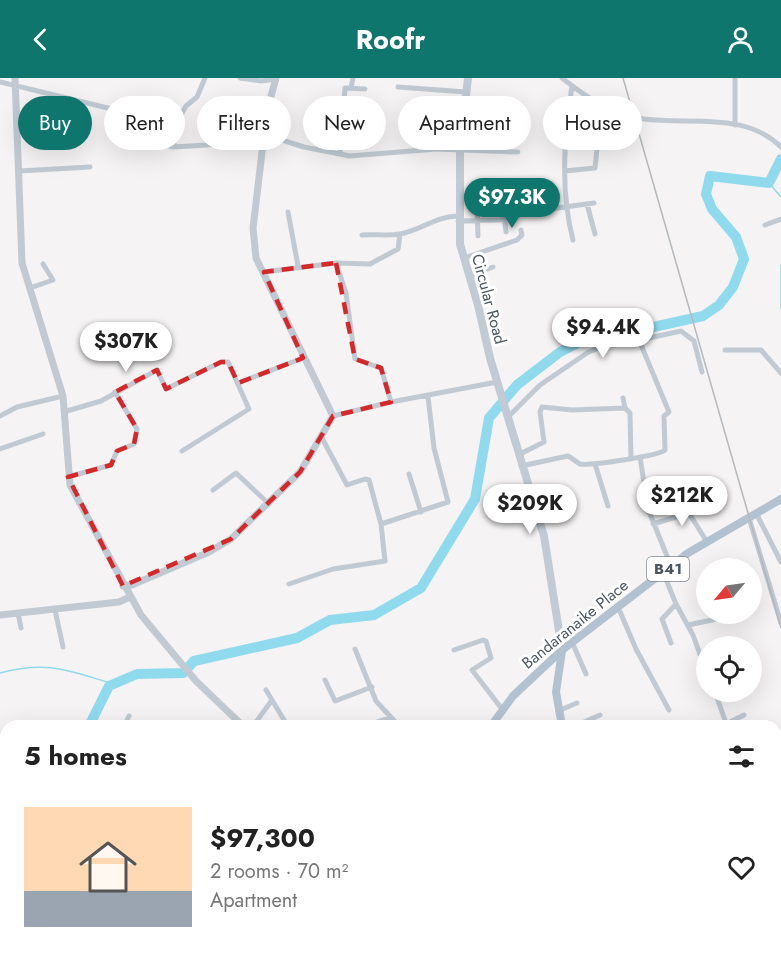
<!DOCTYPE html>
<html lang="en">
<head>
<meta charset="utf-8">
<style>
  :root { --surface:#fff; --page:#f2f2f2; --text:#222; --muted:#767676; --accent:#0f766e }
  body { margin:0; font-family:Jost,sans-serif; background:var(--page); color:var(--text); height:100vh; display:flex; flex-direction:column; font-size:22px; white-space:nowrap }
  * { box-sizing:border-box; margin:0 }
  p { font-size:20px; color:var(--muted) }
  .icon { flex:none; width:33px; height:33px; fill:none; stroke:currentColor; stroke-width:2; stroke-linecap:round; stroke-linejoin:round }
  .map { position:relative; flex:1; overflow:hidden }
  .side { position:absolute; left:0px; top:642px; width:782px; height:236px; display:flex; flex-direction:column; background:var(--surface); border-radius:18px 18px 0 0; box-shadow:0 6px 24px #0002 }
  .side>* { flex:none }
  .guide { position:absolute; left:18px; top:18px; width:746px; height:54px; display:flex; gap:12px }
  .needle { width:39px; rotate:241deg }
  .buttons { position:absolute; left:696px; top:480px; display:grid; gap:12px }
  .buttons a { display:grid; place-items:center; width:66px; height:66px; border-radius:50%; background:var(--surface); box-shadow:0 6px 24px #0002; font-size:30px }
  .price { position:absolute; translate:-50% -51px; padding:0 14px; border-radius:21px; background:#fff; color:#222; font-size:20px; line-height:39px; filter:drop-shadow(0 2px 3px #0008) }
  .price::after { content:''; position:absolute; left:50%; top:36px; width:18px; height:14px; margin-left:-9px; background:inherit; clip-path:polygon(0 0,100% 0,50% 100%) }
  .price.current { background:var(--accent); color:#fff }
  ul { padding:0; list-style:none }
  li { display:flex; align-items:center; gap:18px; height:150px; padding:0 24px }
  li span { display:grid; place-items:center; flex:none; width:168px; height:120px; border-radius:0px; color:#555 }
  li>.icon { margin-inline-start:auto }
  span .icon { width:72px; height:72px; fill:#fffc; stroke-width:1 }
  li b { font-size:26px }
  h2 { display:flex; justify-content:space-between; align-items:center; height:72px; padding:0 24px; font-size:26px }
  .chip { padding:0 21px; border-radius:27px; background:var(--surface); box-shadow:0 6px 24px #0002; font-size:21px; line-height:54px }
  .chip.current { background:var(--accent); color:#fff }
  header { display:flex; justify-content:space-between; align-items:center; height:78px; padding:0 24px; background:var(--accent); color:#fff; font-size:27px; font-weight:700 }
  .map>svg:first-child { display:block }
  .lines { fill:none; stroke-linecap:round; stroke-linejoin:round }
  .stream { stroke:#90daee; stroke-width:1.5 }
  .river { stroke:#90daee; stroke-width:10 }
  .minor { stroke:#c1cad2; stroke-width:5 }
  .tertiary { stroke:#c1cad2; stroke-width:7 }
  .secondary { stroke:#c1cbd6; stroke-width:8 }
  .primary { stroke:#b3c2d1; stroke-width:8 }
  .rail { stroke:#b5b8bd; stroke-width:1.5 }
  .marked { fill:none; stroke:#d62828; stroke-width:4.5; stroke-dasharray:12 8; stroke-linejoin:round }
  .labels { text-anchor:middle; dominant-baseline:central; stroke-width:6; stroke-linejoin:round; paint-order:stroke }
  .shield { fill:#fff; stroke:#808990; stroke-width:1.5 }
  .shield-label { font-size:15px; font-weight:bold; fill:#4a5661 }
  .street-label { font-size:16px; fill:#4a5661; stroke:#fff }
</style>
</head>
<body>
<header><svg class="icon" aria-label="back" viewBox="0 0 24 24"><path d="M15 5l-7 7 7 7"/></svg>Roofr<svg class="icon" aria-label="person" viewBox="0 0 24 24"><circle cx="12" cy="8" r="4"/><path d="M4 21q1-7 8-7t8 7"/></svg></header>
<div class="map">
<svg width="781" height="877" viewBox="0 0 781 877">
  <rect width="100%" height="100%" fill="#f5f3f3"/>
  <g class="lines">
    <path class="stream" d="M769,105L781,119
      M781,187V230
      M0,595C47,582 69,593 114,606
      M42,877L43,872"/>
    <path class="river" d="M89,648L109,608L137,596L183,595L194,583L297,560L330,542L374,537L421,510L475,421L489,340L517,307L560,274L593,257L649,250L703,238L719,227L733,209L744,181L736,159L712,131L706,116L710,98L769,105L781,81"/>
    <path class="minor" d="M240,0L261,3L276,1
      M562,0C589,21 608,35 644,41C689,47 745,33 781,69
      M735,0V47
      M0,4L112,31L125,53L149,64L173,69L207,67L263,56L304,69L350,78L436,71L518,74
      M572,8C564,59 560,112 573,162
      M398,9L466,14
      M351,10L353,0
      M173,69L182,35L186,28L197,19L205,0
      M340,76L345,10L365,11
      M19,93L90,89
      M565,93L595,90L598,60
      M500,111L506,154
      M477,124L478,158
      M587,128V126L595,156
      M288,134L298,188
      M458,143L499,142L535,133L594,125
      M765,147L781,141
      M362,157C374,156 388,158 400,156C422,152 436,138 458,138
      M464,180L517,162L522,157L521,152
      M336,185L346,215L355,281L381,290L391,324
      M264,194L336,185L370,186L398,171L400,156
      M469,198L493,189
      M30,210L53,202L43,186
      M725,272H761L781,295
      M238,305L303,280
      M623,320L625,330L630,335L631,381
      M67,333L101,323L157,292L166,311L221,284H228L249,331L182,373
      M0,338L17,329L63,318
      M333,338L391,324L497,304
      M508,339L540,307L587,275L607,266L626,265L681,253L694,263L702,294
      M0,371L43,356
      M518,377L544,364L540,334L542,329L572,332L625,330
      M640,379L648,431L671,488
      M595,386L608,428
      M521,388L568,378C572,380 576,384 580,386C588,388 659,378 665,372L664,338L669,334L639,262
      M409,396L421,434
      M68,399L111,387L117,373L134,366L137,351L115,314
      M213,412L236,395L269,426
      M756,435L781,484
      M749,440L781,545
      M381,446L448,424L434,370L428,319
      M653,446L689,435L707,464
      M663,494L676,526L693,557L706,593
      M289,506L333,491L385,483L381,446L369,402L365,401L347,407L322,360
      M618,529L636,571L669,632
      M55,532L63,569
      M18,535L21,550
      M688,547L717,541L726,536
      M572,564L586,596
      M671,565L662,541L676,526
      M355,571L376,623L399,648
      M454,572L483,562L486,563L491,580L472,592L502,631
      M325,602L335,623L372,609
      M266,612L272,622
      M715,614L727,648
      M558,633L577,625
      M726,646L744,637
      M124,648L129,638
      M253,648L272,622L287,647
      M365,648L389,640
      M575,648L600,637
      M776,719L781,716
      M776,740L781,748
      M255,872L257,877
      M37,877V872
      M94,877L96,872
      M494,877L505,872
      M602,877L609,872
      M645,877L646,872"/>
    <path class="tertiary" d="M15,0L22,185L63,318L70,407L141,537L196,603L243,648
      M123,508L132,507L209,474L231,461L300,394L333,338L256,180L253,150L263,66V47L276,0
      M0,537L119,524L130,519
      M413,872L416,877"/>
    <path class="secondary" d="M468,0L460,71V166L478,227L490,280L544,458L562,572"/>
    <path class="primary" d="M562,573L556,614L562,648
      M491,648L513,618L562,572L688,475L781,421
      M0,832L6,831
      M193,872L202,877
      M744,872L749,877
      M430,877L440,872
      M449,877V872"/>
    <path class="rail" d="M623,0L781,550"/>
  </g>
  <path class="marked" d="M336,185L355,281L381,290L391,324L333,338L300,394L231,461L123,508L68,399L111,387L117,373L134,366L137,351L115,314L157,292L166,311L221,284H228L238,305L303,280L264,194Z"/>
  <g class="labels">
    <rect class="shield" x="647" y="479" width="42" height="24" rx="4.5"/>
    <g class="shield-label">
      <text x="668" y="491">B41</text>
    </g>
    <g class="street-label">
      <text transform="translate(489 221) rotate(75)">Circular Road</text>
      <text transform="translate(575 546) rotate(-39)">Bandaranaike Place</text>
    </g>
  </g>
</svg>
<div class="buttons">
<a><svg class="needle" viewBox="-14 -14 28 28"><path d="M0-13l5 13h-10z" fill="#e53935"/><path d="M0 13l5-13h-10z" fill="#767676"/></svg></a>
<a><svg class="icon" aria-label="locate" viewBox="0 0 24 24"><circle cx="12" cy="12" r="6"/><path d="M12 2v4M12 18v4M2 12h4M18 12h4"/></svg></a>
</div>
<b class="price current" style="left:512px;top:151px">$97.3K</b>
<b class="price" style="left:603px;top:281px">$94.4K</b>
<b class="price" style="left:126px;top:295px">$307K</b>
<b class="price" style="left:682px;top:449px">$212K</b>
<b class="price" style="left:530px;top:457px">$209K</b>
<div class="guide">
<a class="chip current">Buy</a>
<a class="chip">Rent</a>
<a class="chip">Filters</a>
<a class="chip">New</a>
<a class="chip">Apartment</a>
<a class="chip">House</a>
</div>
<section class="side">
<h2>5 homes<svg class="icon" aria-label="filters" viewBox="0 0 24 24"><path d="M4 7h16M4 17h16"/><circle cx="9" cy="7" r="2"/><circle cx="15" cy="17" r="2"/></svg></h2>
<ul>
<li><span style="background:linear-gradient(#ffd9b3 70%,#9aa5b1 0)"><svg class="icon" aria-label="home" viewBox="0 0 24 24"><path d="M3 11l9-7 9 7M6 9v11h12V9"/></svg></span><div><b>$97,300</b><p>2 rooms · 70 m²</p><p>Apartment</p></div><svg class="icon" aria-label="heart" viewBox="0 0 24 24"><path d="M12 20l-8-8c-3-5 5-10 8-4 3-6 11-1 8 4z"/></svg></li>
</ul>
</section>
</div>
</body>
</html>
